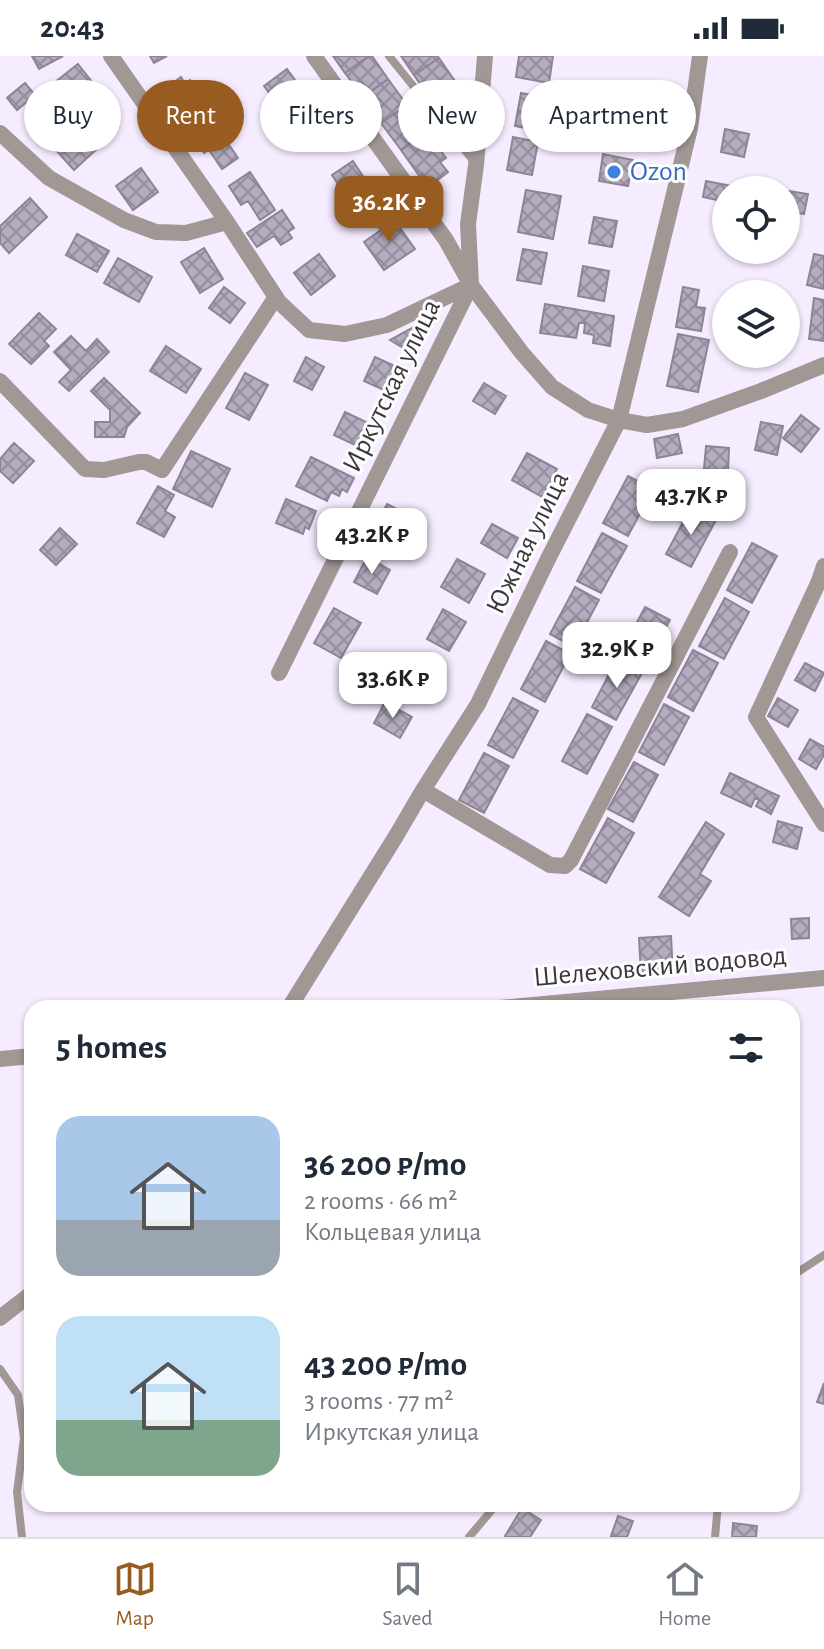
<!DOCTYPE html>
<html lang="en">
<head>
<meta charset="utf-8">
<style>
  :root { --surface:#fff; --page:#f2f2f3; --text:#1f2937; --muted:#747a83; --line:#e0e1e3; --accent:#995c20 }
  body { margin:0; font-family:"Alegreya Sans",sans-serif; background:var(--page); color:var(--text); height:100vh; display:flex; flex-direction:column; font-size:30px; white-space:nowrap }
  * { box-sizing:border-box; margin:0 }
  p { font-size:26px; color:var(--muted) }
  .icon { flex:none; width:44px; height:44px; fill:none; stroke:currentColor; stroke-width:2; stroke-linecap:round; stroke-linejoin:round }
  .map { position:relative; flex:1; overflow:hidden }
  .panel { position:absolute; left:24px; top:944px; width:776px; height:512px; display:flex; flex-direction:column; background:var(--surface); border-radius:24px; box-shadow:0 2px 6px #0004 }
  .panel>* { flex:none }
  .hud { position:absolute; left:24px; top:24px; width:776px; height:72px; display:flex; gap:16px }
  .tools { position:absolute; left:712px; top:120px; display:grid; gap:16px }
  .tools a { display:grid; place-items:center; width:88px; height:88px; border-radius:50%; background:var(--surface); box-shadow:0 2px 6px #0004; font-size:40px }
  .price { position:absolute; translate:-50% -68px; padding:0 18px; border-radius:16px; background:#fff; color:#222; font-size:26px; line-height:52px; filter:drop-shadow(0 2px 4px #0008) }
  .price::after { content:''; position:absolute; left:50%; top:48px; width:24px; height:18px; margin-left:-12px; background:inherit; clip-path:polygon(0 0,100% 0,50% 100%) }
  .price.active { background:var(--accent); color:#fff }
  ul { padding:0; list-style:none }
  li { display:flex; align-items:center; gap:24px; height:200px; padding:0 32px }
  li span { display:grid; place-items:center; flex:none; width:224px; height:160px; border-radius:24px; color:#555 }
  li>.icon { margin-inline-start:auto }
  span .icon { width:96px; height:96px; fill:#fffc; stroke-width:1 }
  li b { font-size:34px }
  h2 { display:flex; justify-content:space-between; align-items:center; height:96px; padding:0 32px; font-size:34px }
  .chip { padding:0 28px; border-radius:36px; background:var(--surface); box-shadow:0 2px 6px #0004; font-size:28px; line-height:72px }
  .chip.active { background:var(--accent); color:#fff }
  .status { display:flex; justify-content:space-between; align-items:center; height:56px; padding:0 40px; background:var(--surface); direction:ltr }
  .status svg { height:22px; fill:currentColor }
  .tabs { display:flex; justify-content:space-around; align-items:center; height:112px; border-top:2px solid var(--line); background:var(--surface); font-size:22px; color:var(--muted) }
  .tabs a { display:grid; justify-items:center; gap:4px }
  .tabs .active { color:var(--accent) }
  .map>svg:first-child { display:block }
  .building { fill:url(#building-cross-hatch); stroke:#8d8596; stroke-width:2 }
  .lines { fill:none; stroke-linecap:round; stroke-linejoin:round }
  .lane { stroke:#a19794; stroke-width:8 }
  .street { stroke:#a19794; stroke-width:16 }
  .shop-dot { fill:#3f7fe0; stroke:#fdfdfd; stroke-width:3 }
  .labels { text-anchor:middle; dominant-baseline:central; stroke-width:6; stroke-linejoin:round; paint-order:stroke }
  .shop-label { font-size:28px; fill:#366cbe; stroke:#fdfdfd; text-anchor:start }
  .street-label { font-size:28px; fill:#3b373f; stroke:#fdfdfd }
</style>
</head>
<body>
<div class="status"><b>20:43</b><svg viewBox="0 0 49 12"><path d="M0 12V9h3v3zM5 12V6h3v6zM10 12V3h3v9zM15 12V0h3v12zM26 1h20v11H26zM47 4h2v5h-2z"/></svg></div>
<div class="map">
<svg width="824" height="1481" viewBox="0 0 824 1481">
  <defs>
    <pattern id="building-cross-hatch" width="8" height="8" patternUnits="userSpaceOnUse" patternTransform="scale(2)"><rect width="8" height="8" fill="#b5acbf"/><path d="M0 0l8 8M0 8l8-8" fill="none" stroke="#948d9d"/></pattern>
  </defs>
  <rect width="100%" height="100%" fill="#f5ecff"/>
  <path class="building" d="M32,0H63L39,13Z
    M150,0H167L154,7Z
    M333,0H369L345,17Z
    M369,0H372L388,23L363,41L345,17Z
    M401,0H437L439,2L414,19Z
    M519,0H553L549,27L516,21Z
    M439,2L457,28L432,45L414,19Z
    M78,8L100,36L71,59L49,31Z
    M287,13L303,35L280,52L264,30Z
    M181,21L185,28L190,24L201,39L173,59L157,39Z
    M388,23L407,49L381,67L363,41Z
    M638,26L665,30L660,58L633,54Z
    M25,27L35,39L17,54L7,42Z
    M521,37L553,43L546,76L515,70Z
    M407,49L427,76L401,94L381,67Z
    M580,61L605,66L603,73L612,74L609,89L576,82Z
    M212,64L238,102L222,113L209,94L204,97L191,78Z
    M81,69L100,90L74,114L55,93Z
    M725,73L749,78L744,101L721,96Z
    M427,76L446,102L440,106L448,116L431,129L423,118L420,121L401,94Z
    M513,81L538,86L532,119L507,114Z
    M603,98L633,104L628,130L599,125Z
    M353,105L372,134L351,148L332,119Z
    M141,112L158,136L133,154L116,130Z
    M250,116L275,154L260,164L248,145L241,149L229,130Z
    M706,125L737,131V134H726V146L703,141Z
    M526,134L561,140L553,183L518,176Z
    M789,135L808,138L804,158L786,155Z
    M30,142L47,161L9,197L0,187V170Z
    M282,154L294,172L288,176L292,182L281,189L274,180L257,191L247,177Z
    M594,161L617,165L612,191L589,187Z
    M393,162L415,193L384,214L364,186L381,174L379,171Z
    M77,178L109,195L97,216L66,199Z
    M204,192L223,223L200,237L181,206Z
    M523,193L547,197L541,228L517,224Z
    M319,198L335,220L311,239L294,217Z
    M814,198L824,200V233L807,229Z
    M118,202L152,221L139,246L104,227Z
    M583,210L609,215L604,245L578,240Z
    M224,231L245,247L230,267L209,252Z
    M683,231L699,234L696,251L705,252L701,275L676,271Z
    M814,242L824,244V285L809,283Z
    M545,248L614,260L610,290L593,287L594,279L584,277L585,267H579L576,282L540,277Z
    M39,257L56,273L44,285L49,290L31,308L9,288Z
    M419,268L410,296L390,284Z
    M678,278L709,284L698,336L667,330Z
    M71,280L86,295L97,283L109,296L69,335L59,326L71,314L54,296Z
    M166,290L201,313L186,337L150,315Z
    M306,301L324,311L312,334L294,325Z
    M375,301L399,312L388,336L364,325Z
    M245,317L268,329L249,364L226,352Z
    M104,322L140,357L127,371L124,381H95V366H110V354L91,335Z
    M484,327L506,340L495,358L473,345Z
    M345,356L368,367L357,390L334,379Z
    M801,359L819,373L801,396L783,382Z
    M761,366L783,370L777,399L755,394Z
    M678,378L682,397L657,402L654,383Z
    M14,387L34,405L13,427L0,415V403Z
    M706,390L729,392L728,415L704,413Z
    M191,395L230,413L212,451L173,433Z
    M527,397L557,413L542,441L512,424Z
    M311,401L354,422L347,436L342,433L339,440L331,436L327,445L296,430Z
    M628,420L653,433L628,480L603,467Z
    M158,430L174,439L165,455L175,461L164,481L137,467Z
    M286,443L316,455L309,473L305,471L303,478L276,467Z
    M387,448L412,461L397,490L372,477Z
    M691,451L716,464L691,511L666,498Z
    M492,468L518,482L507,502L481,487Z
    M60,472L77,488L56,509L40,494Z
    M602,477L627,490L601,537L577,525Z
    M752,487L777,500L752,547L727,534Z
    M367,501L390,514L377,538L354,526Z
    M457,503L485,518L469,547L441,531Z
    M575,531L599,544L574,591L550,578Z
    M725,542L749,556L724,603L699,590Z
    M645,551L670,564L645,611L620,598Z
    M334,552L361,567L341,602L314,587Z
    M443,553L466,566L449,595L427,583Z
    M546,585L570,598L545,646L521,633Z
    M693,594L718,607L693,655L668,641Z
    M617,603L642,617L616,664L592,651Z
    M805,607L824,617L815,635L795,624Z
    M513,642L538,655L513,702L488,689Z
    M778,642L798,654L788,671L768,660Z
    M385,646L412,661L400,682L374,667Z
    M664,648L689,661L664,709L639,696Z
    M587,658L612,671L587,718L562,705Z
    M810,683L824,691V699L816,713L799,703Z
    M484,697L509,710L484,757L459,744Z
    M634,706L658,719L633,766L608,753Z
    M730,717L779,740L771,758L756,750L759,744L755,742L751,751L721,737Z
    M608,762L634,777L606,827L580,813Z
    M778,765L802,772L797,793L773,786Z
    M706,766L724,778L700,818L711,825L689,860L659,841Z
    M809,862V882L792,883L791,863Z
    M671,880L673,917L641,918L639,882Z
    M824,1327V1348L817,1346Z
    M522,1452L541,1464L530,1481H507L505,1480Z
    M618,1460L633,1465L627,1481L611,1480Z
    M733,1467L757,1470L756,1481H732Z"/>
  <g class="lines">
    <path class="lane" d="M389,0L476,108
      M792,1220L824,1199
      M0,1313L18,1339L24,1382L17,1436L22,1481
      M469,1481L497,1448
      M715,1481L718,1448"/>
    <path class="street" d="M111,0L227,166L279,246L309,274L345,278L387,269L471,229
      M314,0L446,184L471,229L522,297L552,331L588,354L619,364L647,369L683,363L761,335L824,309
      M0,77L49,122L124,164L156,176L186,177L227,166
      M0,325L85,413L104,414L139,406H146L162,414L276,241
      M824,510L819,525L756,661L824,768
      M279,617L471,229L468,168L476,109L485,0
      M423,734L550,809L565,810L571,804L730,496
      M289,952L396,780L423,734L478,648L548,503L619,364L690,72L700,0
      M500,952L824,922
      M0,1003L32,1000
      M0,1262L32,1237"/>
  </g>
  <circle class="shop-dot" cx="614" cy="116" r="8"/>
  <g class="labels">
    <g class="shop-label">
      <text x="630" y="116">Ozon</text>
    </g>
    <g class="street-label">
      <text transform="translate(392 330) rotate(-64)">Иркутская улица</text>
      <text transform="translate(528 487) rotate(-64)">Южная улица</text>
      <text transform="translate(660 911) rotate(-5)">Шелеховский водовод</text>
    </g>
  </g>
</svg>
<div class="tools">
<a><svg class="icon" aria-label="locate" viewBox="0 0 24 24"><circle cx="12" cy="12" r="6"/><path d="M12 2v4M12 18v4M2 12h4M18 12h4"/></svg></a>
<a><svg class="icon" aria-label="layers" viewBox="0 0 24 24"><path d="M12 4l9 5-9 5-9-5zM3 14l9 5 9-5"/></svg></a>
</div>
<b class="price active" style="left:389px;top:188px">36.2K ₽</b>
<b class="price" style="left:691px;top:481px">43.7K ₽</b>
<b class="price" style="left:372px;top:520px">43.2K ₽</b>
<b class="price" style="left:617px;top:634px">32.9K ₽</b>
<b class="price" style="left:393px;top:664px">33.6K ₽</b>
<div class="hud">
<a class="chip">Buy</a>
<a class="chip active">Rent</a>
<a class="chip">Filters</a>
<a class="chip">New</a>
<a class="chip">Apartment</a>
</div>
<section class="panel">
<h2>5 homes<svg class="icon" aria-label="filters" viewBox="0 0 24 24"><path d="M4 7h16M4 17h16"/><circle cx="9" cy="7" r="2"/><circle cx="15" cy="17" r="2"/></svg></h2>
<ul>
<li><span style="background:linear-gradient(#a9c7e8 65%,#9aa5b1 0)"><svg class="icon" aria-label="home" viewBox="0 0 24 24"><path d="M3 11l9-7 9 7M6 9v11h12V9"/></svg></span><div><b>36 200 ₽/mo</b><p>2 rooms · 66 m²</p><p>Кольцевая улица</p></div></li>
<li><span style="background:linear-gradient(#bfe0f5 65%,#7fa58c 0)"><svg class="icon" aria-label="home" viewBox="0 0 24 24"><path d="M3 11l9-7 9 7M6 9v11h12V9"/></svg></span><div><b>43 200 ₽/mo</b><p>3 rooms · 77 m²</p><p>Иркутская улица</p></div></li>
</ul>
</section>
</div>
<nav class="tabs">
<a class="active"><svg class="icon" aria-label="map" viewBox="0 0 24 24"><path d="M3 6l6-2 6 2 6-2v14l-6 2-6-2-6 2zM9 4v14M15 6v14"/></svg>Map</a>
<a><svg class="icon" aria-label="saved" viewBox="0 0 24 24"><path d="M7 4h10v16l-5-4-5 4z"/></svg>Saved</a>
<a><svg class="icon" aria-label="home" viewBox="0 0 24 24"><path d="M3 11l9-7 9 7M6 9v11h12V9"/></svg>Home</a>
</nav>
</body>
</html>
